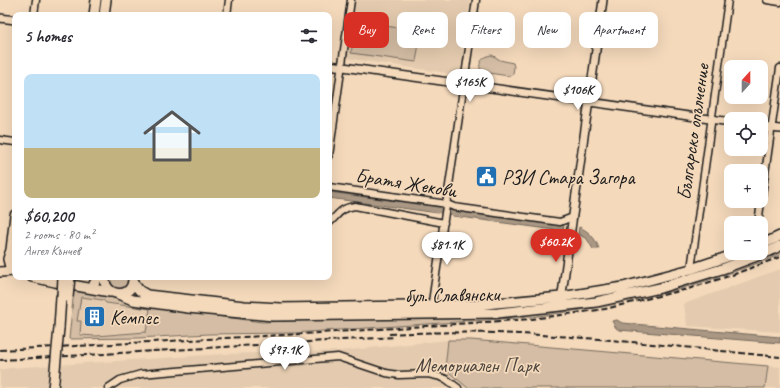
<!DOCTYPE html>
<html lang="en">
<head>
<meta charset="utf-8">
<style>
  :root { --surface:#fff; --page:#f2f2f3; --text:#2b2b33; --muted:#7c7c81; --line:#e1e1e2; --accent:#d93025 }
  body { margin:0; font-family:Caveat,sans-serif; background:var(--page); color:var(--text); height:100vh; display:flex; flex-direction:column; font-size:15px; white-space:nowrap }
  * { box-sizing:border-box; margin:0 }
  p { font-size:13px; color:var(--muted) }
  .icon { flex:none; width:22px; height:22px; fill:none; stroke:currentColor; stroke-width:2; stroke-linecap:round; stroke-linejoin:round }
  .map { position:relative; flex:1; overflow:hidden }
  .sheet { position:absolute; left:12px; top:12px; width:320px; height:268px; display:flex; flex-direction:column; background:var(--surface); border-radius:8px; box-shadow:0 4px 16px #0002 }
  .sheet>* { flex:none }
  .top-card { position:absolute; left:344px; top:12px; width:376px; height:36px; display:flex; gap:8px }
  .needle { width:26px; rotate:21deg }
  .controls { position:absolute; left:724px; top:60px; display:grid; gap:8px }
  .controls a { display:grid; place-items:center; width:44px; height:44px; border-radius:8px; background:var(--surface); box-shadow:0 4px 16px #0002; font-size:20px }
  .price { position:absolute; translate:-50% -34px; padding:0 9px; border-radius:14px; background:#fff; color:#222; font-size:13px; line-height:26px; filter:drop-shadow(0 1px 2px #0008) }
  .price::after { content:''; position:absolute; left:50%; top:24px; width:12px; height:9px; margin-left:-6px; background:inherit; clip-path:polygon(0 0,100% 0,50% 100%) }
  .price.current { background:var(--accent); color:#fff }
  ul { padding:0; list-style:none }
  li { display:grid; align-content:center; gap:8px; height:212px; padding:0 12px }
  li+li { border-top:1px solid var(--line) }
  li span { display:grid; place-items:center; height:124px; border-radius:8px; color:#555 }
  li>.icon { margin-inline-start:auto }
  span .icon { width:72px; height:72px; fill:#fffc; stroke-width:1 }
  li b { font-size:17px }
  h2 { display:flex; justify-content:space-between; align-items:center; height:48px; padding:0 12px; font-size:17px }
  .chip { padding:0 14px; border-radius:8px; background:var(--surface); box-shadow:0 4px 16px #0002; font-size:14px; line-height:36px }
  .chip.current { background:var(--accent); color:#fff }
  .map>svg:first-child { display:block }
  .built { fill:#e4cbaf }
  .green { fill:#d4bda4; stroke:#786c60; fill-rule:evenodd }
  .water { fill:#aa9884; stroke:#71665a }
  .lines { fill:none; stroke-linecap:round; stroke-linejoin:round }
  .canal { stroke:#aa9884; stroke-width:6 }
  .minor-casing { stroke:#1c1c1c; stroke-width:9 }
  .tertiary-casing { stroke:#1c1c1c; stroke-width:10 }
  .primary-casing { stroke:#1c1c1c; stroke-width:12 }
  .minor { stroke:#f4d9bb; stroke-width:6 }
  .tertiary { stroke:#f4d9bb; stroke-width:7 }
  .primary { stroke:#f4d9bb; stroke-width:9 }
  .rail { stroke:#1c1c1c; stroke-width:2; stroke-dasharray:6 3; stroke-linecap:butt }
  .primary-bridge-casing { stroke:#1c1c1c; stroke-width:12; stroke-linecap:butt }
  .primary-bridge { stroke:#f4d9bb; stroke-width:9 }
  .labels { text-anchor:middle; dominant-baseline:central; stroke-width:3.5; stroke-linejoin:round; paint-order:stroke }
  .street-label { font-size:20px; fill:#1c1c1c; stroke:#f4d9bb }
  .poi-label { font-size:20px; fill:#1c1c1c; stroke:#f4d9bb; text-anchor:start }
  .park-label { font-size:20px; fill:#4a443e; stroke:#f4d9bb }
</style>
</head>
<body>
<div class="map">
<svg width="780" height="388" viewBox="0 0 780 388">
  <rect width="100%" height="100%" fill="#f4d9bb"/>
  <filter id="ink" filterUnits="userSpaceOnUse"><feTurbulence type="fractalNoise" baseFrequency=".025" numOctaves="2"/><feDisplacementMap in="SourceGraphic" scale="8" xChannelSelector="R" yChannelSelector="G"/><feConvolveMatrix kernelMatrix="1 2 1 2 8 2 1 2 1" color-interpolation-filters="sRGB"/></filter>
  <g filter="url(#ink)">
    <path class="built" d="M354,0H470L460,75L346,58Z
      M780,269V332L687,326L684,304Z
      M81,297L103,300L106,303L150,309L146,332L96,336L80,335L81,321H76Z
      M448,340L445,369L468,388H0V370L10,368L224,354L340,351Z
      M768,366L780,367V388H765Z"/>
    <path class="green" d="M356,22L421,31L416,62L351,53Z
      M492,55L500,60L513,63L514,67L513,74L509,76L482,72C476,64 483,56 492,55Z
      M780,251V255L719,277L674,291L602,307L531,317L293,333L209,334L138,338L69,339L74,289L104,292L118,298L194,313L262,322L370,318L446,319L530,314L602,305L762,258ZM81,297L103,300L106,303L150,309L146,332L96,336L80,335L81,321H77Z
      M110,277H128L127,285L123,289H117L110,284Z
      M448,340H471L768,366L765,388H468L445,369Z"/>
    <path class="water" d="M329,192L439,207L438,213L329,198Z
      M454,210L564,225L563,231L453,216Z
      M579,227C589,231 596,239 599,249H593L587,239L578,234Z
      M617,320L622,323L780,337V343L619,330L616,328L612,321Z"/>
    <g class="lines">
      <path class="canal" d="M432,209L462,214"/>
      <defs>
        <path id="minor" d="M767,0L780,2
          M34,15L36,0
          M227,15L229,0
          M0,140L15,142
          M329,156L351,0
          M329,187L447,204L454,207L560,222L573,217
          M329,223C339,214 340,208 355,206L444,223
          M758,223L780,68
          M691,269L728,0
          M431,309L476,0
          M108,388L120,380L141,374L338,357L386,373L399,375L428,374L437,376L446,379L458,388"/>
        <path id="tertiary" d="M0,18L15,20
          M329,65L731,122
          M761,127L780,129
          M561,301L603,0"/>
        <path id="primary" d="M94,15L96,0
          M104,15L106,0
          M15,215L11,250L8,259L10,267L15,272
          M761,245L780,236
          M0,272L14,271
          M32,277L55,282L110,292
          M105,277C103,297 132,300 133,280
          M133,283L140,291L147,295L244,306L280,308L475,305L561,297L623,287L691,269L739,253
          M94,284L98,277
          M118,294L133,300L188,308L273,316L498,313L596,302L660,288L722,269L770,251L780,246
          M59,328L61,297
          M53,388L54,380"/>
      </defs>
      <use href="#minor" class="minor-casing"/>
      <use href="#tertiary" class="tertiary-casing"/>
      <use href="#primary" class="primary-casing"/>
      <use href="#minor" class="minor"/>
      <use href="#tertiary" class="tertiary"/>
      <use href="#primary" class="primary"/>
      <path class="rail" d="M389,334C520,327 650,344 780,357
        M0,350L320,333L532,319L605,309L646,299L688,289L732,275L780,257
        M0,360L395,337"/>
      <defs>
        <path id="primary-bridge" d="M62,296L63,277
          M68,297L70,277
          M54,380L59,328"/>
      </defs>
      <use href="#primary-bridge" class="primary-bridge-casing"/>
      <use href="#primary-bridge" class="primary-bridge"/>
    </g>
  </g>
  <defs>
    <symbol id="civic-square" viewBox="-11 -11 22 22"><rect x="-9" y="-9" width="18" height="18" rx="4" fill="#1f6fb2" stroke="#f4d9bb"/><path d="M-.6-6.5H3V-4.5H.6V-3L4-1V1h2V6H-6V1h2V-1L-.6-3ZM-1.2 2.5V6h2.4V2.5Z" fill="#fff"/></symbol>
    <symbol id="building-square" viewBox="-11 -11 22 22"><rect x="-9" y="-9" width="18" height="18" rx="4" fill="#1f6fb2" stroke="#f4d9bb"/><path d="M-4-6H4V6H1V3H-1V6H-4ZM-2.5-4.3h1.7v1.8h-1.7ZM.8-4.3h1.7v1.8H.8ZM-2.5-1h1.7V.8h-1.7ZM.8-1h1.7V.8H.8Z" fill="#fff"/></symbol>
  </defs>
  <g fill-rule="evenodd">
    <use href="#civic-square" x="474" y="164" width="25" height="25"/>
    <use href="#building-square" x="82" y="304" width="25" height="25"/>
  </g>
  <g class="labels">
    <g class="street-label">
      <text transform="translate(693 132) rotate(-82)">Българско опълчение</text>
      <text transform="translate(406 183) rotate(9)">Братя Жекови</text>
      <text transform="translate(452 295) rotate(-1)">бул. Славянски</text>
    </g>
    <g class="poi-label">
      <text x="502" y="177">РЗИ Стара Загора</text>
      <text x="110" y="317">Кемпес</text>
    </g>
    <g class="park-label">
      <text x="477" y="365">Мемориален Парк</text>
    </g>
  </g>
</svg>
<div class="controls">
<a><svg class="needle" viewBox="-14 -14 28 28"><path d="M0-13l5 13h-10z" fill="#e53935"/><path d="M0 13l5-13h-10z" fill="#7c7c81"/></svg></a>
<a><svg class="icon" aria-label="locate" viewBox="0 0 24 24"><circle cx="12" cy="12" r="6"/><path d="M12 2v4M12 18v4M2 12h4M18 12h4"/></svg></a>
<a>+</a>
<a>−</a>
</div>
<b class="price" style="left:470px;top:103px">$165K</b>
<b class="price" style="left:578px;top:111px">$106K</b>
<b class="price current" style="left:556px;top:263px">$60.2K</b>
<b class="price" style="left:447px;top:266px">$81.1K</b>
<b class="price" style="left:285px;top:371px">$97.1K</b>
<div class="top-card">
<a class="chip current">Buy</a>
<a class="chip">Rent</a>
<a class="chip">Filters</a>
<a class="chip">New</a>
<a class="chip">Apartment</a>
</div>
<section class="sheet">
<h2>5 homes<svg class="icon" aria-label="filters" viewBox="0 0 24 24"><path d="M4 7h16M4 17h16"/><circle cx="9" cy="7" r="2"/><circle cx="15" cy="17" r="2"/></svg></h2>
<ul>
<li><span style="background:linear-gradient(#bfe0f5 60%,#c2b280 0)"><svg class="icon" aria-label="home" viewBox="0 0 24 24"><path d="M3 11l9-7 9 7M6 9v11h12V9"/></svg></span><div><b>$60,200</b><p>2 rooms · 80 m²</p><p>Ангел Кънчев</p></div></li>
</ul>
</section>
</div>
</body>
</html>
